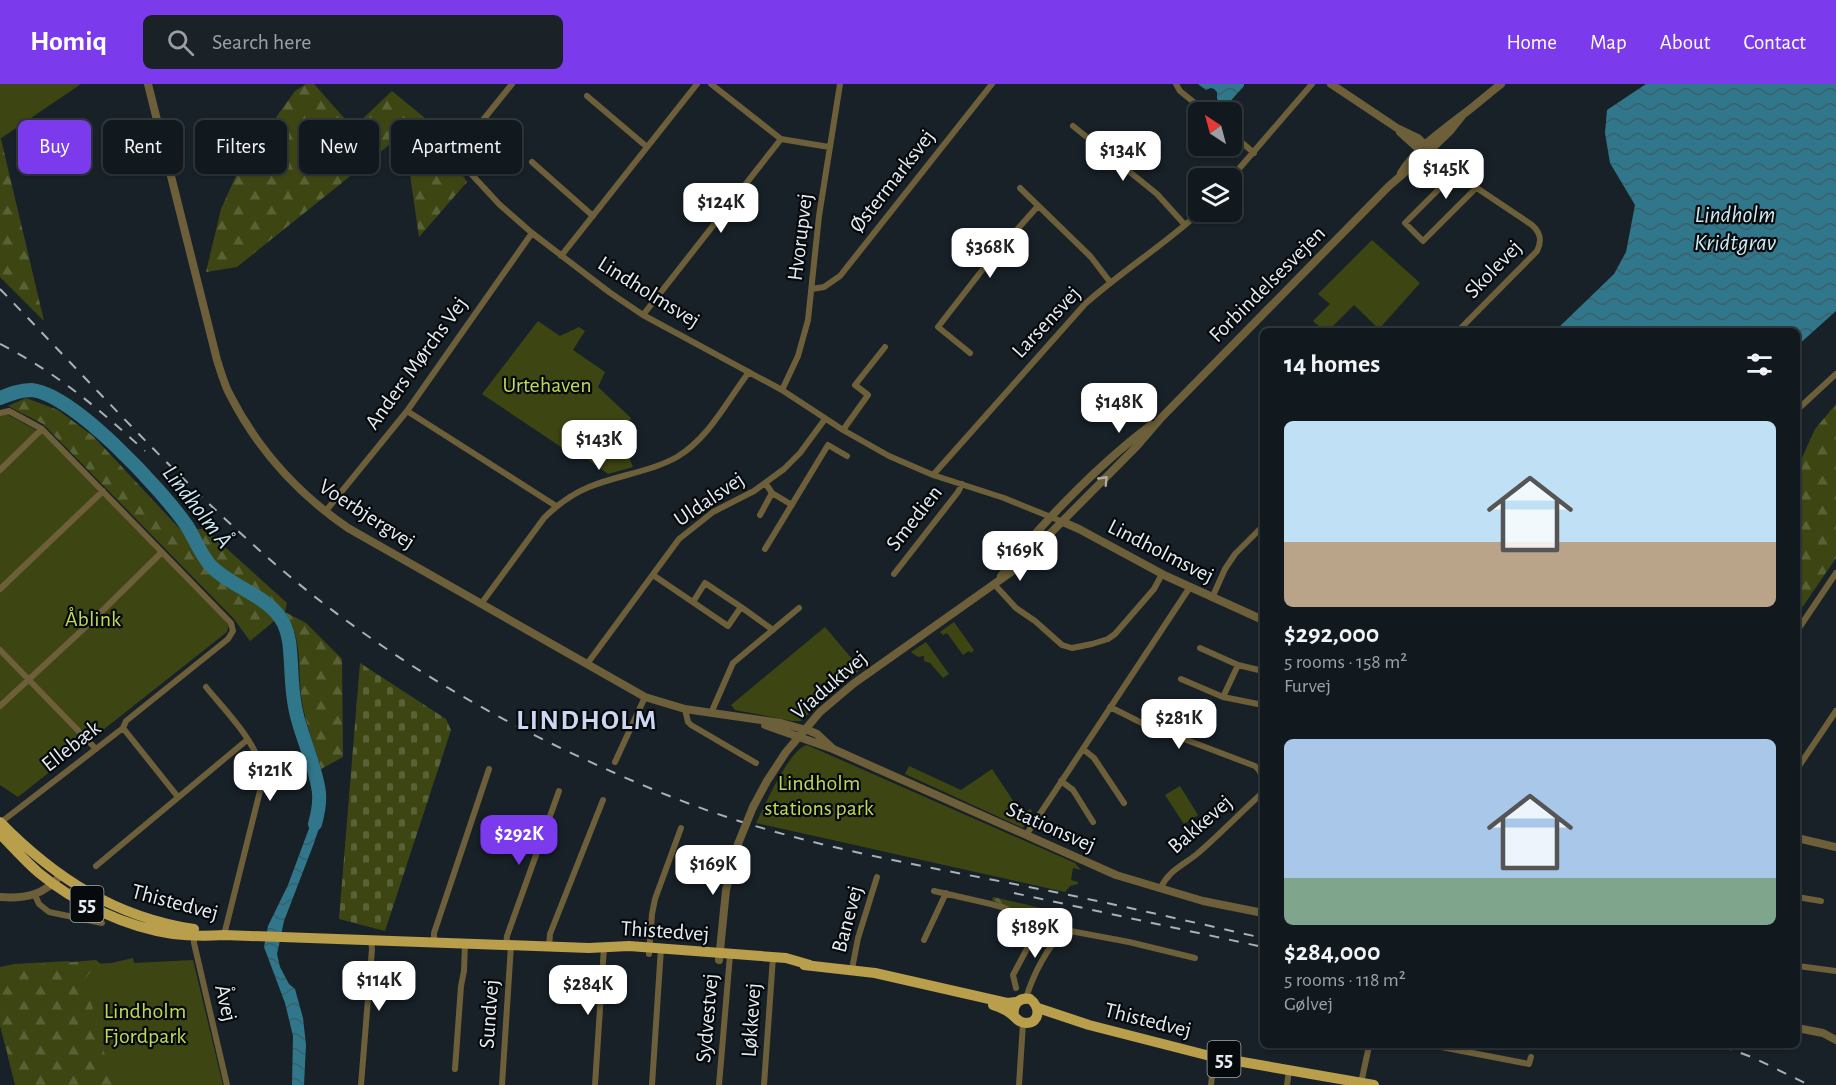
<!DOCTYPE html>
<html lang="en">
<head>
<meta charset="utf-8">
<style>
  :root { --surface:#12191e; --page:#1b2227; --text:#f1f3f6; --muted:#9ca0a4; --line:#31383c; --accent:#7c3aed }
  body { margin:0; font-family:"Alegreya Sans",sans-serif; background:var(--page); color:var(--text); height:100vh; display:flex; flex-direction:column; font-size:22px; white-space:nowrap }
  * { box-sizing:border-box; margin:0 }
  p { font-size:20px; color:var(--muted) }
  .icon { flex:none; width:33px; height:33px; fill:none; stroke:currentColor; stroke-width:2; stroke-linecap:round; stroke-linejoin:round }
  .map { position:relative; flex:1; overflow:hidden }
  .side { position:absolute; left:1260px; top:244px; width:540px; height:720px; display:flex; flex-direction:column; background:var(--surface); border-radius:9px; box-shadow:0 2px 4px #0004,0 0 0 2px var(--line) }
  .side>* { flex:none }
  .guide { position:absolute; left:18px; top:36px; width:570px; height:54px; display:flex; gap:12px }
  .needle { width:39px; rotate:324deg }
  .fabs { position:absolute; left:1188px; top:18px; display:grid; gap:12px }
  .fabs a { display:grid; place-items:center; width:54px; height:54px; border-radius:9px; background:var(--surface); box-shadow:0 2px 4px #0004,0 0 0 2px var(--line); font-size:30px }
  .price { position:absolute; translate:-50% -51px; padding:0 14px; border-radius:12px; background:#fff; color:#222; font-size:20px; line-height:39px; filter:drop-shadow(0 2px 3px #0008) }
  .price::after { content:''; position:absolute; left:50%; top:36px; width:18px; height:14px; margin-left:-9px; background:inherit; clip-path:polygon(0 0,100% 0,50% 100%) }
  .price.on { background:var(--accent); color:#fff }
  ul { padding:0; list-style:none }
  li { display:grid; align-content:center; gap:12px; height:318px; padding:0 24px }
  li span { display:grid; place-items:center; height:186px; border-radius:9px; color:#555 }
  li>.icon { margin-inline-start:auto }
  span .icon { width:108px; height:108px; fill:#fffc; stroke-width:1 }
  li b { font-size:26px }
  h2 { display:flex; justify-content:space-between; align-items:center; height:72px; padding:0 24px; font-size:26px }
  .tag { padding:0 21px; border-radius:9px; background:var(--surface); box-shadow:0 2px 4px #0004,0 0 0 2px var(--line); font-size:21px; line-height:54px }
  .tag.on { background:var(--accent); color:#fff }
  header { display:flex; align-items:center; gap:36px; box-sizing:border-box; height:84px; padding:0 30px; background:var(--accent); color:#fff }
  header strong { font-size:28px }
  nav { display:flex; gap:33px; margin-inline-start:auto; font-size:21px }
  .search { width:420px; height:54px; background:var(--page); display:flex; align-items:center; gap:15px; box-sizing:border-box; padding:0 21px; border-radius:9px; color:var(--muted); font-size:22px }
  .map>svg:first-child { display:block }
  .green { fill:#3d4613 }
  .forest { fill:url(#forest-firs) }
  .cemetery { fill:url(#cemetery-stones) }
  .water { fill:url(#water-waves) }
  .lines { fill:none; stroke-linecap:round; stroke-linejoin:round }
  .river { stroke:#31778b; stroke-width:14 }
  .minor { stroke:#6c5f39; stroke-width:6 }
  .tertiary { stroke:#6c5f39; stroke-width:8 }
  .primary { stroke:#b99e4b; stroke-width:10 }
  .rail { stroke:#a9b0b6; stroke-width:2; stroke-dasharray:10 10; stroke-linecap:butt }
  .tertiary-bridge { stroke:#6c5f39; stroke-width:8 }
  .oneway { stroke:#afad9e }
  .labels { text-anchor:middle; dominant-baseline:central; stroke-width:4.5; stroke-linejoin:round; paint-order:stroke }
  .shield { fill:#060a0d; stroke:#a3a8ad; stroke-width:1.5 }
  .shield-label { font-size:21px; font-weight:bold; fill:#e6ecf1 }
  .street-label { font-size:22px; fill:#e6ecf1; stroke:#060a0d }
  .park-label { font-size:22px; fill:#c0d857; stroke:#060a0d }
  .water-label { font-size:24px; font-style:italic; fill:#cee9f2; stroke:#060a0d }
  .district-label { font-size:28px; font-weight:bold; letter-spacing:1.5px; fill:#cdd7f3; stroke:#060a0d }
</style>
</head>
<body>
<header>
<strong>Homiq</strong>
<div class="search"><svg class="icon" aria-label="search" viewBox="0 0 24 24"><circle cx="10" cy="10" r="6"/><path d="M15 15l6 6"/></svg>Search here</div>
<nav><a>Home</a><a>Map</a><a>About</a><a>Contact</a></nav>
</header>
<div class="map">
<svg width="1836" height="1001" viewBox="0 0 1836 1001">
  <defs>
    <pattern id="forest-firs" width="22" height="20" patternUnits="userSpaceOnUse" patternTransform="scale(1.5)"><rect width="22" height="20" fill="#3d4613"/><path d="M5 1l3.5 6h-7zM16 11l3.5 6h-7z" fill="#596136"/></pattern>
    <pattern id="cemetery-stones" width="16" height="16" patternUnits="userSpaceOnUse" patternTransform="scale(1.5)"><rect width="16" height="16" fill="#3d4613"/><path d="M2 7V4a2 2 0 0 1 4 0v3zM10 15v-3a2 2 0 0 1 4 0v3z" fill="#596136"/></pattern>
    <pattern id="water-waves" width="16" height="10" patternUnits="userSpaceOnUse" patternTransform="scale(1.5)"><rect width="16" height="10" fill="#31778b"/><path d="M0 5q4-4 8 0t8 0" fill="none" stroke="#3b5f6a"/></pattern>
  </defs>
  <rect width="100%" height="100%" fill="#182128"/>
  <path class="green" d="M0,0H81L0,55Z
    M1372,156L1420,199L1379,245L1354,221L1328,247H1324L1313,237L1330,220L1318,210Z
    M538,237L560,252L579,243L585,247L573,266L605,288L598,303L631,334L626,345L632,351L624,361L633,383L608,390L573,365L561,363L482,310Z
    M5,329L43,350L229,541L227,548L18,713L0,701V331Z
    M954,538L974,566L971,569L969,567L963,571L947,549L943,551L940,548Z
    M825,543L858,582L869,574L870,579L842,599L801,637H792L735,626L731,621Z
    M926,558L949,590L943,594L930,579L924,577V572L918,573L911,568Z
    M807,661L1075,779L1081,786L1073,784L1071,796L1078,798V800L1070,802L1065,808L756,739C764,723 790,664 807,661Z
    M909,682L961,706L992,685L1022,730L1030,725L1032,727L1023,744L905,690Z
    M1180,702L1198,731L1184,740L1165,711Z
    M133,874L134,879L193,876L223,1001H15L0,941V883L14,880L69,877L71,881L111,879Z"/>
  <path class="forest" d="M306,0H314L353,44L392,7L425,34L467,98L419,153L404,49L237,183L206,188L221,125L239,85L295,7Z
    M0,55H1L44,237L0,193Z
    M26,314L58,326L93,352L180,445H205L287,519L285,528L306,539L342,575L343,673L321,685C315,663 306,641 302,618C297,587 304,556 285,528L250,557L234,535L43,340L8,322Z
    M1836,320V474L1797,531V385L1815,345Z
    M993,813L1058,828L1051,844L1030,832L992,816Z
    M96,876L103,882L91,887L84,897L97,938L112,1001H16L0,941V884Z"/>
  <path class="cemetery" d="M360,579L446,635L451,646L385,847L339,835Z"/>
  <path class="water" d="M1198,0H1244V2L1226,22L1217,15V8L1214,5L1211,4L1206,6Z
    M1646,0H1836V227L1797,262V248L1555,247L1614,190L1626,168L1635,121L1610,79L1605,49L1607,26Z
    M324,722L322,735L314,759L284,837L277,870L280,883L289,900L295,905L303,934L306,961L304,1001H292L293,952L285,919L264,863L268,842L288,801L314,731L320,724Z"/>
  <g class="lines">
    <path class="river" d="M0,314C10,310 20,306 31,306C73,309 163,407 187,442C195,455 200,469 210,481C231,504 270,511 284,540C290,553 290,566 291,580C292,600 293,620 299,639C305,660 317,688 319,709C320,720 318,729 315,740"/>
    <path class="minor" d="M512,0L462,62L458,72L461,79L499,120L532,149L609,208L643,231L782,306L843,346L889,372L933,391L1004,414L1063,438
      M711,0L781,55L829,63
      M1176,0L1180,7L1206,28
      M587,12L647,63
      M1073,42L1157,110L1185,141
      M1232,50L1254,69
      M1426,70L1532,141C1541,149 1542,157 1537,167L1457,248
      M532,78L593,132
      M1231,94L1312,0
      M1020,104L1091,173L1110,198
      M1439,105L1405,139L1423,157L1476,104
      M561,172L697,0
      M812,205L824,203L840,192L992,0
      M643,231L781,55
      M970,269L938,243L990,176L1038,122
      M782,306L798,272L808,236L819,132L840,0
      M1797,326L1836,290
      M407,327L556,422
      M0,329L9,327L42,345L231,539L233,547L228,555L126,637L123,644L0,739
      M843,346L868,311L855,301L885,263
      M0,386L42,345
      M933,391L1085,220C1122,187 1164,161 1200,128
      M766,400L772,409L792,421
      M325,428L407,327L532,149
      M760,431L772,409
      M765,465L828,361L847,372
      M894,490L958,408L962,400
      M653,491L728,542L741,523L705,499L693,518
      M994,500L1016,524L1035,537L1062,561L1072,564L1092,560L1108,555L1115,550L1154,505L1162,490
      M0,505L103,407
      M1212,514L1225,485L1235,470L1263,442
      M481,520L544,434C557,421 572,410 589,403C618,391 650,388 677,373C709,354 727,317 749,288
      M741,523L773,546
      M1797,547L1836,489
      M1200,564L1238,581L1263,587
      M0,566L96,665
      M587,580L679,455L713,428L754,407L784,385L800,369L825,335
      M1181,595L1223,613L1263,621
      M206,603C222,623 253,654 259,679C261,689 260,698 260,707L224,851
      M1223,613L1238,581
      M0,622L92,537L162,468
      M1110,623L1142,639L1255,682L1259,686L1263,695
      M685,625L688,638L691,641L756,679
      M711,629L733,579L799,524
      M123,644L178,713
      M1083,665L1094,674L1124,719
      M615,678L645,613
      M1797,685L1836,627
      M1061,697L1073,706L1093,738
      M1026,751L1190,503
      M96,782L247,656
      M1160,805C1169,786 1182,782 1197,770C1219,751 1239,730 1260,711L1263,701
      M934,807L991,820L1005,824L1056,854
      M35,811L39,820L49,828L102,839
      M1797,813L1821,817
      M194,849V859L227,1001
      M924,856L946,809
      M434,858V849L489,685
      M506,861L507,852L559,707
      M549,862L550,850L603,716
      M649,870L652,830L655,815L681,744
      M1798,882L1836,887
      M852,885L858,854L877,793
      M1016,904L1013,891L1038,844
      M1026,914C1033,891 1047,863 1065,846L1129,858L1195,874
      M1436,962L1529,980L1531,973
      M455,985L461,902L464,887L465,859
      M1361,999L1369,962
      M361,1001L372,865L371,856
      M502,1001L511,861
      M595,1001L604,863
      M652,1001L661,864
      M719,1001L730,871
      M764,1001L773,873
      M1019,1001L1023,939
      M1211,1001L1214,973
      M1287,1001L1289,987"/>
    <path class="tertiary" d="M148,0L217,276C221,288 224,300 230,311C258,366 297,409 348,444L645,613L685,625L781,639L810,647L817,650L833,665
      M1331,0L1397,44L1418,54L1425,61V64
      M1400,48L1422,68
      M1401,89C1415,66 1440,48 1461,32C1475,22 1488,10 1501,0
      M1063,438L1079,445L1166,492L1263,536
      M1001,492C1011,481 1018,470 1027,459C1065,416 1106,375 1151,341
      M765,641L833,665L1116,791L1203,817L1263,829
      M753,723L767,697L786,668L820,628L853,600L1014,486L1137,362L1162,333L1389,102L1426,70L1450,47L1462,32
      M1797,754L1836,763
      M0,813C26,815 44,811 61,791
      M719,876L726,806L738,760
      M1797,944L1823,949L1836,956"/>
    <path class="primary" d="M0,738C55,794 115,833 194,845
      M0,750C13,763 25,777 39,789C75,819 126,843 173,850C190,852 207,852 224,851L589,864L629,862L786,874L810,881
      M804,881L875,889L1007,919L1016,918
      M993,921C999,923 1005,925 1010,929C1016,933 1018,939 1026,939C1041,939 1040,922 1030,915C1020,913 1012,920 1014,931
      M1038,924L1089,941L1214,973L1374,1001"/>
    <path class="rail" d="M0,205C90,298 177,395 275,480C368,560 473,624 584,675C644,703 705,728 769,746C855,771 945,786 1034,804C1111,819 1187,837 1263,854
      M0,260C56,288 99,325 145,367
      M1014,809L1263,863
      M1722,962L1754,974L1809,1001"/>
    <path class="tertiary-bridge" d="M738,760L753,723"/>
  </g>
  <defs><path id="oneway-chevron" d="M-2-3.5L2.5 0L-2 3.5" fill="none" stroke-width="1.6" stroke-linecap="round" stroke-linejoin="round" transform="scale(1.5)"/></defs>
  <use class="oneway" href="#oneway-chevron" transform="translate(1104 396) rotate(-46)"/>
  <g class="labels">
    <g class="shield">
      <rect x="70.5" y="802" width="33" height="36" rx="4.5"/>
      <rect x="1207.5" y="957" width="33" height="36" rx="4.5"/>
    </g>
    <g class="shield-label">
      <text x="87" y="820">55</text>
      <text x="1224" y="975">55</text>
    </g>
    <g class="street-label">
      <text transform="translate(892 97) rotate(-52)">Østermarksvej</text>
      <text transform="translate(800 153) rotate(-83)">Hvorupvej</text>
      <text transform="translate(1493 185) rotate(-46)">Skolevej</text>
      <text transform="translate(1267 200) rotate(-45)">Forbindelsesvejen</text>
      <text transform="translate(649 208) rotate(32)">Lindholmsvej</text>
      <text transform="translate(1046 238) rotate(-47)">Larsensvej</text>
      <text transform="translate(416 279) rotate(-54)">Anders Mørchs Vej</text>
      <text transform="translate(709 415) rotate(-34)">Uldalsvej</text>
      <text transform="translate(367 430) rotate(33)">Voerbjergvej</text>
      <text transform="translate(914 434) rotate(-52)">Smedien</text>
      <text transform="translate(1161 467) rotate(27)">Lindholmsvej</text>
      <text transform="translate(829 601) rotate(-41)">Viaduktvej</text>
      <text transform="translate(71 662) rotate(-38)">Ellebæk</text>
      <text transform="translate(1200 740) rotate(-41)">Bakkevej</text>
      <text transform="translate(1051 743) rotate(24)">Stationsvej</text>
      <text transform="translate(175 818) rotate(15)">Thistedvej</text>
      <text transform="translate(847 835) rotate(-75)">Banevej</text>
      <text transform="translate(665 847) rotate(4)">Thistedvej</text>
      <text transform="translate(226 919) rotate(77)">Åvej</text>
      <text transform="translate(489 930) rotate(-86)">Sundvej</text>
      <text transform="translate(707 934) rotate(-85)">Sydvestvej</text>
      <text transform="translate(751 936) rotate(-86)">Løkkevej</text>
      <text transform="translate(1148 936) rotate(14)">Thistedvej</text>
    </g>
    <g class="park-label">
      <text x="547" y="301">Urtehaven</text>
      <text x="93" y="535">Åblink</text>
      <text x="819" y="699">Lindholm<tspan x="819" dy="25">stations park</tspan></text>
      <text x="145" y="927">Lindholm<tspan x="145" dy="25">Fjordpark</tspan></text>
    </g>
    <g class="water-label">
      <text x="1735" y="131">Lindholm<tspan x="1735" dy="28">Kridtgrav</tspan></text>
      <text transform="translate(197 423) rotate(52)">Lindholm Å</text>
    </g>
    <g class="district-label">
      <text x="587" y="637">LINDHOLM</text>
    </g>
  </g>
</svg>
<div class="fabs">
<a><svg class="needle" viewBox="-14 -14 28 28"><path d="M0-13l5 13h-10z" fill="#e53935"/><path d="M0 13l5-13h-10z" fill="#9ca0a4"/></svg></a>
<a><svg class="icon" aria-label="layers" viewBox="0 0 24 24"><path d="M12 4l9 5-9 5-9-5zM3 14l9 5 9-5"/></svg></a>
</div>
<b class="price" style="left:1123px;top:98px">$134K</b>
<b class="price" style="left:1446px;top:116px">$145K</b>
<b class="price" style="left:721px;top:150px">$124K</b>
<b class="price" style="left:990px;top:195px">$368K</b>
<b class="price" style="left:1119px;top:350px">$148K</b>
<b class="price" style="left:599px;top:387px">$143K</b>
<b class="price" style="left:1020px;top:498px">$169K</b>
<b class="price" style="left:1179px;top:666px">$281K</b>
<b class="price" style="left:270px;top:718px">$121K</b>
<b class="price on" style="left:519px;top:782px">$292K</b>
<b class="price" style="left:713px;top:812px">$169K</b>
<b class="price" style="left:1035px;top:875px">$189K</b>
<b class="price" style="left:379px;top:928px">$114K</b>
<b class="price" style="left:588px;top:932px">$284K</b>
<div class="guide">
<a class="tag on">Buy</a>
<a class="tag">Rent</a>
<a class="tag">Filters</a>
<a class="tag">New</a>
<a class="tag">Apartment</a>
</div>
<section class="side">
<h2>14 homes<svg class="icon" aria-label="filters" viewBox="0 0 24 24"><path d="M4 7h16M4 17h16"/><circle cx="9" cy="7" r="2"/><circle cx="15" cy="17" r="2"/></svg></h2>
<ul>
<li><span style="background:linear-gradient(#bfe0f5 65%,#b9a48a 0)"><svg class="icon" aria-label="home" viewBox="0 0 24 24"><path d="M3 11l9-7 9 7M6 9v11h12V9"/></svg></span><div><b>$292,000</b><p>5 rooms · 158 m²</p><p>Furvej</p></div></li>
<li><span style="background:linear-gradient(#a9c7e8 75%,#7fa58c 0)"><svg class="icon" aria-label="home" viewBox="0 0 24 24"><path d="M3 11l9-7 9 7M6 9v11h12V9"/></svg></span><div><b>$284,000</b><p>5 rooms · 118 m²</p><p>Gølvej</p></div></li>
</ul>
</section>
</div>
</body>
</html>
